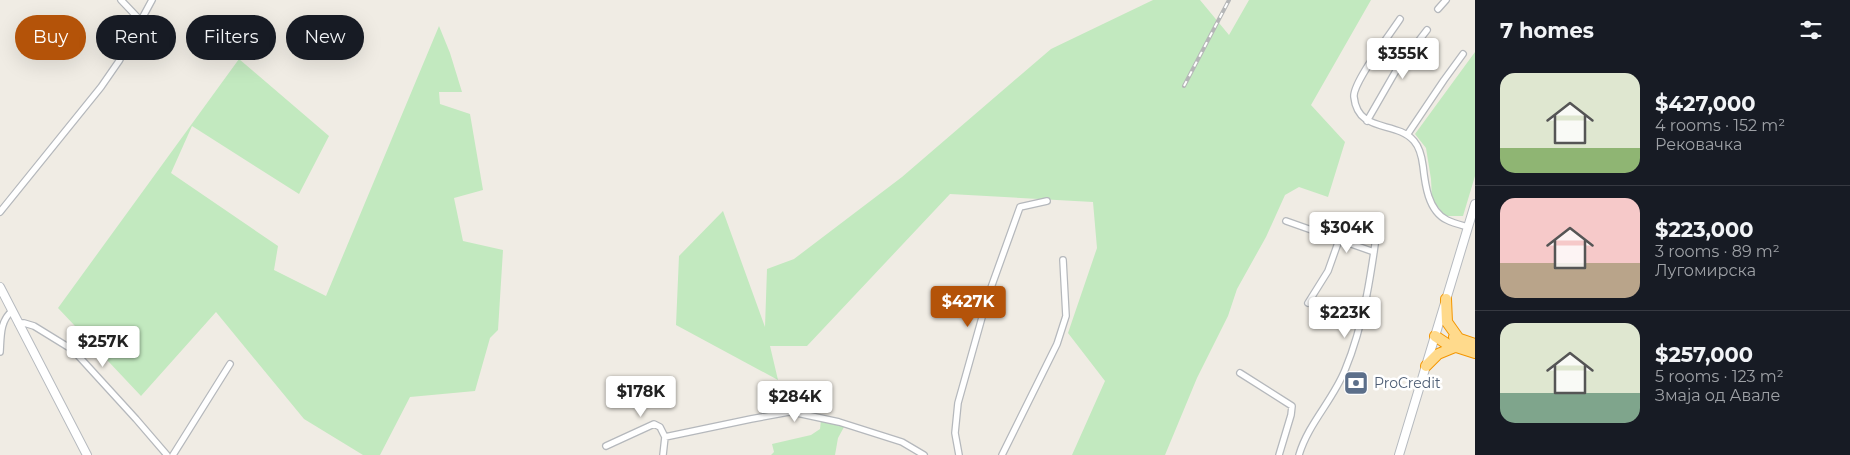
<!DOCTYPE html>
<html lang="en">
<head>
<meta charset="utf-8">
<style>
  :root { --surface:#171b24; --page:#242831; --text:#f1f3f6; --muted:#9ea1a6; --line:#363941; --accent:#b45309 }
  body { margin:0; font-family:Montserrat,sans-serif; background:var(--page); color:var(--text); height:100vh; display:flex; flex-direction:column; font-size:19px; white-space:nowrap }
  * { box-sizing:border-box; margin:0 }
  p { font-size:16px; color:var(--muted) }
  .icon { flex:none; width:28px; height:28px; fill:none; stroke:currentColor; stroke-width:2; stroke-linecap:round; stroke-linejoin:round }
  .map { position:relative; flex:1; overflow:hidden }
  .details { display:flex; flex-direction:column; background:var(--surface); width:375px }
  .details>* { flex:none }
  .banner { position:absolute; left:15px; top:15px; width:475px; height:45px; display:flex; gap:10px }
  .price { position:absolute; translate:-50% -42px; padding:0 11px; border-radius:5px; background:#fff; color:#222; font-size:16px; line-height:32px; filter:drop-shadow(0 1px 2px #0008) }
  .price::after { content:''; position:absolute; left:50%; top:30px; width:15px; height:11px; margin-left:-8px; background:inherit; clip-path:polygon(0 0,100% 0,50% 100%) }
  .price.selected { background:var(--accent); color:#fff }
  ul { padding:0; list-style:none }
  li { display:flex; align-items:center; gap:15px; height:125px; padding:0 25px }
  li+li { border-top:1px solid var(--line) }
  li span { display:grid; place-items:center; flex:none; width:140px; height:100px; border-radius:15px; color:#555 }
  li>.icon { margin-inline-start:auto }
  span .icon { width:60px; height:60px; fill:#fffc; stroke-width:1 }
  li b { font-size:21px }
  h2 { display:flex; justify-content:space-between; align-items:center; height:60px; padding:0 25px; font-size:21px }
  .pill { padding:0 18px; border-radius:22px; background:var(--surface); box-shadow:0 5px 20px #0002; font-size:18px; line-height:45px }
  .pill.selected { background:var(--accent); color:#fff }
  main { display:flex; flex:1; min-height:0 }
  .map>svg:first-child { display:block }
  .green { fill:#c2e9bf }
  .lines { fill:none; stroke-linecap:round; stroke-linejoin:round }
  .street-casing { stroke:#b5b8bc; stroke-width:8 }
  .secondary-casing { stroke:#b6babf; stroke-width:10 }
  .highway-casing { stroke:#f49600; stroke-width:12 }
  .street { stroke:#fff; stroke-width:5.5 }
  .secondary { stroke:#fff; stroke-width:8 }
  .highway { stroke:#ffda8c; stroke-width:10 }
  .rail-casing { stroke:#b5b6b7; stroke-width:4 }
  .rail { stroke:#fff; stroke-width:2; stroke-dasharray:5.5; stroke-linecap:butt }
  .labels { text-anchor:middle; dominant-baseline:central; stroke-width:5; stroke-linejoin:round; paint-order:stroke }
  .service-label { font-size:14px; fill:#4e5e75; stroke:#fff; text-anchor:start }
</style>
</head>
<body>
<main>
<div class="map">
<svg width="1475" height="455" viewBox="0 0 1475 455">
  <rect width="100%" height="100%" fill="#f0ece4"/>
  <path class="green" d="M1153,0H1200L1229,35L1249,0H1371L1311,105L1345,142L1328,197L1299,187L1285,195L1266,237L1237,289L1228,316L1197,378L1165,455H1072L1105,381L1068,333L1097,248L1093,202L950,194L807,346H770L778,380L676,325L679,256L723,211L765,327L767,269L794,259L902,177L1051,49Z
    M439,26L450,53L462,92H439L440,104L470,114L483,190L454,198L463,241L503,250L498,330L490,338L475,391L410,397L380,455H363L304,419L216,312L141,396L58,308L239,59L329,136L299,194L192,126L171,173L278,246L274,270L326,296Z
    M1475,52V176L1463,216H1445L1432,199L1431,179L1426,148L1415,134Z
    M821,420L844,427L838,438L835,455H771L774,452L772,444L811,435L820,429Z"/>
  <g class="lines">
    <defs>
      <path id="street" d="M121,0L141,21
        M1438,9L1446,0
        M1400,19C1391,33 1352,83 1354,97C1358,134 1396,120 1414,141C1420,148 1422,158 1423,166C1425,184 1428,211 1447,220C1453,223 1461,225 1468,227
        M1367,121L1397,69L1427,30
        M1407,135L1444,80L1463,54
        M0,212L101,87L119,61L152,0
        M1286,221L1374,252
        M1308,303L1328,271L1339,240
        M18,323H24L34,326L73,350L136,419L167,455
        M0,352C1,336 0,321 12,311
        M1240,373L1292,406L1291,415L1279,455
        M665,437L751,419L789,412L797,413L839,422L902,442L924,455
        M606,446L654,424L660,427L665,437L663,455
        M173,455L230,364
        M959,455L955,433L958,403L988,296L1020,207L1047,201
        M1002,455L1057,344L1066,316L1063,260
        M1299,455C1308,424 1333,400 1345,370C1365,322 1372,268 1379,216"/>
      <path id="secondary" d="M0,287L87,455
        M1399,455L1475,204"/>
      <path id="highway" d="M1446,299L1447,322L1459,339
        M1435,336L1447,344L1475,353
        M1454,337L1475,344
        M1426,366L1438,354L1455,347"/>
    </defs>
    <use href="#street" class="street-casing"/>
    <use href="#secondary" class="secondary-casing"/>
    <use href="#highway" class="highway-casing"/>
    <use href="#street" class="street"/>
    <use href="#secondary" class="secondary"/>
    <use href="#highway" class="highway"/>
    <defs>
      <path id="rail" d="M1184,86L1229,0"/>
    </defs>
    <use href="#rail" class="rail-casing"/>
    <use href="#rail" class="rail"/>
  </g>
  <defs>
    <symbol id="bank-square" viewBox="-11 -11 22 22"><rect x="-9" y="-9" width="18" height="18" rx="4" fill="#5c6f8a" stroke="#fff"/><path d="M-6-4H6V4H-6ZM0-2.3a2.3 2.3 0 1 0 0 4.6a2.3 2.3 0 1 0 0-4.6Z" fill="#fff"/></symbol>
  </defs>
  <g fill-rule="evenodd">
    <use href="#bank-square" x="1342" y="369" width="28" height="28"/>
  </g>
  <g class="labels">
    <g class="service-label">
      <text x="1374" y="383">ProCredit</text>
    </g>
  </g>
</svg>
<b class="price" style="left:1403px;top:80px">$355K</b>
<b class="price" style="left:1347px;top:254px">$304K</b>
<b class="price selected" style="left:968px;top:328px">$427K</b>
<b class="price" style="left:1345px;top:339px">$223K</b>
<b class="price" style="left:103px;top:368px">$257K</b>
<b class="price" style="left:641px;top:418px">$178K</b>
<b class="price" style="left:795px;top:423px">$284K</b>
<div class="banner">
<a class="pill selected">Buy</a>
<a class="pill">Rent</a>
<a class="pill">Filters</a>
<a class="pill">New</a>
</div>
</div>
<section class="details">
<h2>7 homes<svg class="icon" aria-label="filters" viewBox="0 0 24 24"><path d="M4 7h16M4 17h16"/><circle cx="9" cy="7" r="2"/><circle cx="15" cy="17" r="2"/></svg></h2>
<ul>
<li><span style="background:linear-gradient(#dfe7d0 75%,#8fb573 0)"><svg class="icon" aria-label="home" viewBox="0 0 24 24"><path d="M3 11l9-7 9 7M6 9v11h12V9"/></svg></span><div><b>$427,000</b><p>4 rooms · 152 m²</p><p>Рековачка</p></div></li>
<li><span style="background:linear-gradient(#f6c9c9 65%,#b9a48a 0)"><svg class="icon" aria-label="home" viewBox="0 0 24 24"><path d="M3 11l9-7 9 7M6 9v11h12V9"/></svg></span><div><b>$223,000</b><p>3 rooms · 89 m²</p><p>Лугомирска</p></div></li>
<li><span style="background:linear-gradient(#dfe7d0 70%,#7fa58c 0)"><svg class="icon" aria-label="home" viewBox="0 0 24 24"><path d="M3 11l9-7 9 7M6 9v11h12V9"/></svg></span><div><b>$257,000</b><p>5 rooms · 123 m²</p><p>Змаја од Авале</p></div></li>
</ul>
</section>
</main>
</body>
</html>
